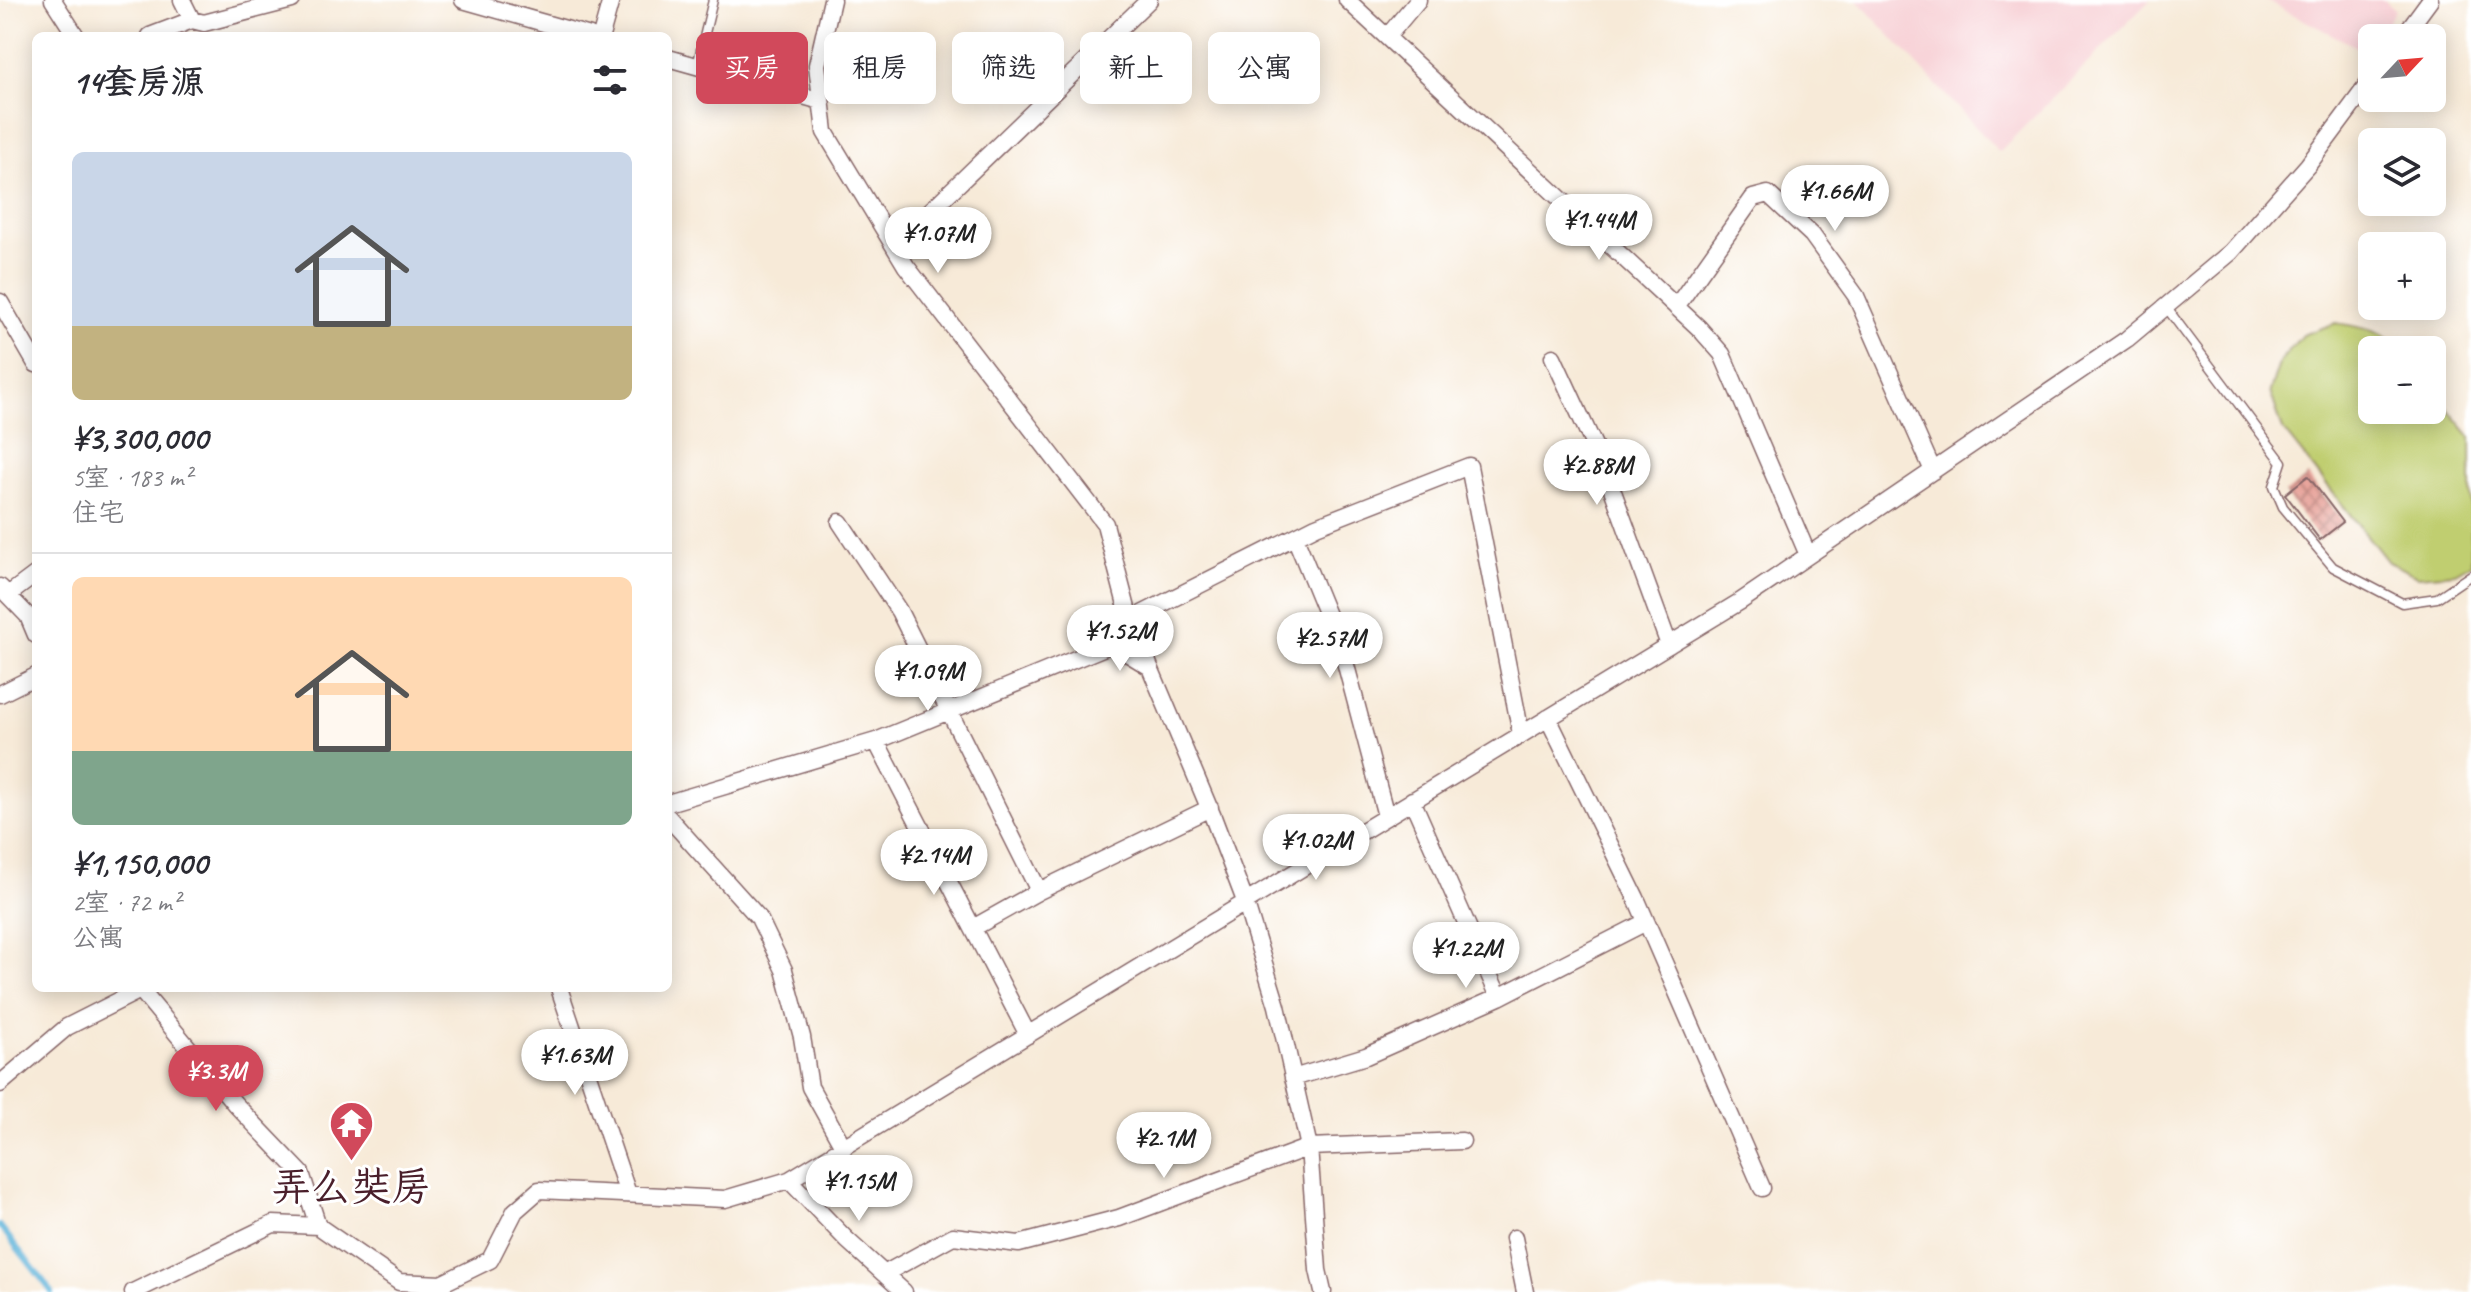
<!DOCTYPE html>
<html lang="zh">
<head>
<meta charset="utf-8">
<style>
  :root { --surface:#fff; --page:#f7f7f7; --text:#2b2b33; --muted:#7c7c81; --line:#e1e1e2; --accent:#d1495b }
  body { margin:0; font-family:Caveat,"LXGW WenKai TC",sans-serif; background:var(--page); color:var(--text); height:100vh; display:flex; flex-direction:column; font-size:30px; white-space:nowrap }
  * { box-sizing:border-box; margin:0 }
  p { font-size:26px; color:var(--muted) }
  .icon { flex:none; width:44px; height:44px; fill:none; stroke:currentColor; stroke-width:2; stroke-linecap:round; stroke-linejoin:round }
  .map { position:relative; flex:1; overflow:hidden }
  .drawer { position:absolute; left:32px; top:32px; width:640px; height:960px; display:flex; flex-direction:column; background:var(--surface); border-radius:12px; box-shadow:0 4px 20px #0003 }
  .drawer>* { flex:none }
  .guide { position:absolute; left:696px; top:32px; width:760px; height:72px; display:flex; gap:16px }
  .needle { width:52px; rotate:64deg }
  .fabs { position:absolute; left:2358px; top:24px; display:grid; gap:16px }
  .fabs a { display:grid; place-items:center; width:88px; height:88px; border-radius:12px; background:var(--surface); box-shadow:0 4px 20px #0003; font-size:40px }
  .price { position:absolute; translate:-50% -68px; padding:0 18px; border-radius:28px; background:#fff; color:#222; font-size:26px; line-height:52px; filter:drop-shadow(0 2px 4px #0008) }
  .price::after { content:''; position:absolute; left:50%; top:48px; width:24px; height:18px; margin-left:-12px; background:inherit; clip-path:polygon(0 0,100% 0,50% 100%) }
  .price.active { background:var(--accent); color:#fff }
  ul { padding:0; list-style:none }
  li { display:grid; align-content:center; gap:16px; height:424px; padding:0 40px }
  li+li { border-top:2px solid var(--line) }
  li span { display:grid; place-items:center; height:248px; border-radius:12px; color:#555 }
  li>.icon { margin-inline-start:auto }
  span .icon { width:144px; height:144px; fill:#fffc; stroke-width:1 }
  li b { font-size:34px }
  h2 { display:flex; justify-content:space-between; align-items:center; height:96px; padding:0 40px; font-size:34px }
  .chip { padding:0 28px; border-radius:12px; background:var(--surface); box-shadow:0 4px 20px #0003; font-size:28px; line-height:72px }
  .chip.active { background:var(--accent); color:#fff }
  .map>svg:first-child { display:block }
  .built { fill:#f7cfd4 }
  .green { fill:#c0ce70; stroke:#85764e; stroke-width:2 }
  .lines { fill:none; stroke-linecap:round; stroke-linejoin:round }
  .stream { stroke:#5db3d9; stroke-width:6 }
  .building { fill:url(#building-cross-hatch) }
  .service-casing { stroke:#876668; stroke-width:11 }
  .minor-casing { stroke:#876668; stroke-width:19 }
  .service { stroke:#fff; stroke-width:8 }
  .minor { stroke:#fff; stroke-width:16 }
  .labels { text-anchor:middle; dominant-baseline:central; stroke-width:6; stroke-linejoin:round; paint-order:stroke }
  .poi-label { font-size:40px; fill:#4a1f2b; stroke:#fff }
</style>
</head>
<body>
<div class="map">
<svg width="2471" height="1292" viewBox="0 0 2471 1292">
  <defs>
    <pattern id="building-cross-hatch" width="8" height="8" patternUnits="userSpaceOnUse" patternTransform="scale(2)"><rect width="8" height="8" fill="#e8a59c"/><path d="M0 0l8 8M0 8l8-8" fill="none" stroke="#be867f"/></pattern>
  </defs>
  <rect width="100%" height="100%" fill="#fff"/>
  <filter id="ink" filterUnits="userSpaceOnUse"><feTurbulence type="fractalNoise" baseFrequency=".0125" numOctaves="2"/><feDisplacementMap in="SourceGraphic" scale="16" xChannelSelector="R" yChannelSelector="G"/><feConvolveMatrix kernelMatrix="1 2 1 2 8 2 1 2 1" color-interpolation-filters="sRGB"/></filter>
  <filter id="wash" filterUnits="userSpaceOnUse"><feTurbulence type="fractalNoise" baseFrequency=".006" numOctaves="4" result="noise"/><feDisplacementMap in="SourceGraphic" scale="32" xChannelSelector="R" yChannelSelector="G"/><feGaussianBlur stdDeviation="1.8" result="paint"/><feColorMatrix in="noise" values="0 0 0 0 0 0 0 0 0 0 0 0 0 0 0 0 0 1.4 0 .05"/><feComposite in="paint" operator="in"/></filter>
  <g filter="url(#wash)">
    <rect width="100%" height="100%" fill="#f7ead8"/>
    <path class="built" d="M1857,0H2150L1999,152Z
      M2265,0H2384L2395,10L2379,38H2372L2370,54Z"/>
    <path class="green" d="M2336,323C2360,327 2384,330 2401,350H2372V410H2432V389L2471,437V564L2455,573L2417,576L2388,562L2283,430L2270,391L2280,361L2302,335Z"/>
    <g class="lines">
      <path class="stream" d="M0,1226L52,1292"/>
    </g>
    <g id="blocks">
      <path class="building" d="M2308,476L2343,522L2320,540L2285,494Z"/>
    </g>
  </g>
  <g filter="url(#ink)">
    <use href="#blocks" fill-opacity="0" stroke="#876668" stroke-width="2"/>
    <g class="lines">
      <defs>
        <path id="service" d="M697,66L713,0
          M2166,307L2282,462L2274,486L2283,507L2333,567L2402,603L2437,598L2471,575"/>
        <path id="minor" d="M53,0L76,36
          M182,0L192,20L204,23L292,0
          M463,0L590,36
          M832,0L817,65L825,132L906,266L1105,524L1130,620L1213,817L1245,901L1277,1006L1309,1147L1318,1270L1323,1292
          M1347,0L1699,328L1722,354L1808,555
          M150,36L192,20
          M601,36L611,0
          M1387,37L1418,0
          M2402,38L2430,0
          M668,58L821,101
          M894,246L1149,0
          M0,302L36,364
          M1676,307L1753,198L1768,194L1812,235L1856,296L1933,471
          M1553,357L1604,467L1669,645
          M840,522L899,611L1039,891
          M1295,537L1343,654L1386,816
          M0,587L28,616L36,635
          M8,595L36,574
          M1112,644L1150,667
          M0,694L36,676
          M1548,718L1636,898L1762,1188
          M876,741L1028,1035
          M1412,800L1499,997
          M668,803L876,741L1112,644L1130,620L1316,526L1469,466L1521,734
          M668,817L759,918L784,970L802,1037L810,1087L844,1148
          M973,928L1039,891L1210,808
          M139,988L235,1104L301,1173L318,1226
          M559,988L628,1194
          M1293,1078L1366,1056L1499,997L1646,922
          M0,1084L67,1027L144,988
          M789,1180L847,1240L904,1292
          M1514,1238L1525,1292
          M884,1274L953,1236L1019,1244L1119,1218L1309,1147L1462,1141
          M133,1292L273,1224L318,1226L399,1282L441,1284L490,1260L515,1211L539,1190L725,1199L789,1180L1741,601L2127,339L2231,252L2308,165L2372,79"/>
      </defs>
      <use href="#service" class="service-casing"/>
      <use href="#minor" class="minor-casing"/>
      <use href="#service" class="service"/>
      <use href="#minor" class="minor"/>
    </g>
  </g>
  <defs>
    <symbol id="temple-pin" viewBox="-11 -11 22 30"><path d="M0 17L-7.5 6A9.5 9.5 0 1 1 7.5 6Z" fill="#d1495b" stroke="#fff"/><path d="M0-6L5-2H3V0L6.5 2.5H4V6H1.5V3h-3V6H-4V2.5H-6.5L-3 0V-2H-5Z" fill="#fff"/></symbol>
  </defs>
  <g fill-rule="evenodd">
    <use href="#temple-pin" x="326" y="1098" width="51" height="69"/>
  </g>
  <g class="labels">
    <g class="poi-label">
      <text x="351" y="1187">弄么奘房</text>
    </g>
  </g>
</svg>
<div class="fabs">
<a><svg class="needle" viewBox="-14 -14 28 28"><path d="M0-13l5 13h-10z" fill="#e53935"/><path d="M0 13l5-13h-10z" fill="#7c7c81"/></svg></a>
<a><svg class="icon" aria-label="layers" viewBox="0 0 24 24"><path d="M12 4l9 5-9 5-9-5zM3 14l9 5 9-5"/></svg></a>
<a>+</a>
<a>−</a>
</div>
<b class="price" style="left:1835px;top:233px">¥1.66M</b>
<b class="price" style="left:1599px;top:262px">¥1.44M</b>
<b class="price" style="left:938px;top:275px">¥1.07M</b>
<b class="price" style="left:1597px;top:507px">¥2.88M</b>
<b class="price" style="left:1120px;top:673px">¥1.52M</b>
<b class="price" style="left:1330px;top:680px">¥2.57M</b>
<b class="price" style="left:928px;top:713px">¥1.09M</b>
<b class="price" style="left:1316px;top:882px">¥1.02M</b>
<b class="price" style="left:934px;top:897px">¥2.14M</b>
<b class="price" style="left:1466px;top:990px">¥1.22M</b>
<b class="price" style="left:575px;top:1097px">¥1.63M</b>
<b class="price active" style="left:216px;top:1113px">¥3.3M</b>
<b class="price" style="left:1164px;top:1180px">¥2.1M</b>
<b class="price" style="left:859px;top:1223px">¥1.15M</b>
<div class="guide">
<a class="chip active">买房</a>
<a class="chip">租房</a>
<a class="chip">筛选</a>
<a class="chip">新上</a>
<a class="chip">公寓</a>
</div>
<section class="drawer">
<h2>14套房源<svg class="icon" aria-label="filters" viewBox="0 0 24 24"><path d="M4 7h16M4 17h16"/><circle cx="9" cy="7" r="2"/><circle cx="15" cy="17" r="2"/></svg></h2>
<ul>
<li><span style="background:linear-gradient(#c9d6e8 70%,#c2b280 0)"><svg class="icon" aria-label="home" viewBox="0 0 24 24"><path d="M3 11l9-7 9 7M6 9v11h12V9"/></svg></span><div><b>¥3,300,000</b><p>5室 · 183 m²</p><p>住宅</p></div></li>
<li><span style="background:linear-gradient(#ffd9b3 70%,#7fa58c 0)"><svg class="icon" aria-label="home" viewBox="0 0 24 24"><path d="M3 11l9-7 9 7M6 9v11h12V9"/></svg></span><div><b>¥1,150,000</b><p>2室 · 72 m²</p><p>公寓</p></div></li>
</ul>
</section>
</div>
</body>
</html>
